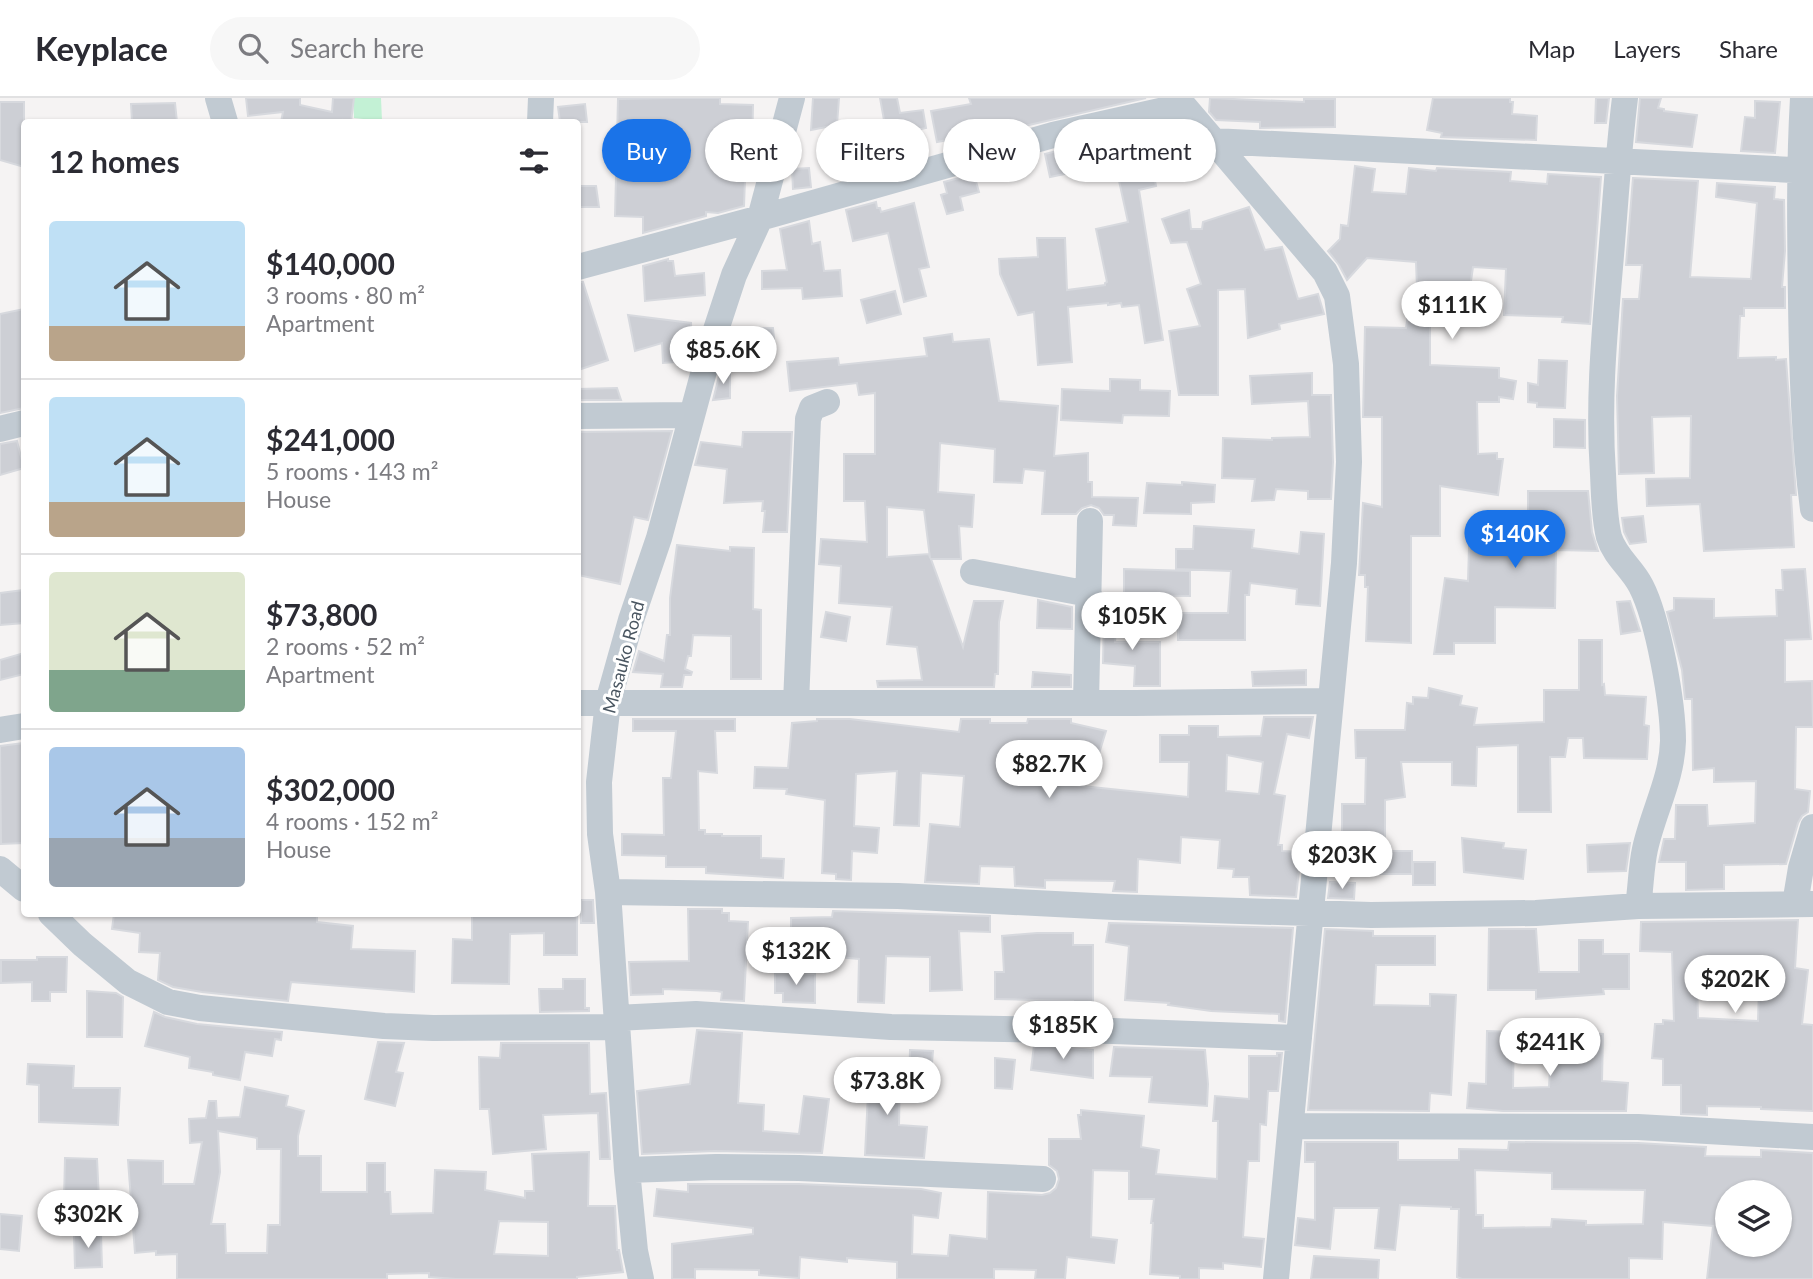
<!DOCTYPE html>
<html lang="en">
<head>
<meta charset="utf-8">
<style>
  :root { --surface:#fff; --page:#f7f7f7; --text:#2b2b33; --muted:#7c7c81; --line:#e1e1e2; --accent:#1a73e8 }
  body { margin:0; font-family:Lato,sans-serif; background:var(--page); color:var(--text); height:100vh; display:flex; flex-direction:column; font-size:26px; white-space:nowrap }
  * { box-sizing:border-box; margin:0 }
  p { font-size:23px; color:var(--muted) }
  .icon { flex:none; width:38px; height:38px; fill:none; stroke:currentColor; stroke-width:2; stroke-linecap:round; stroke-linejoin:round }
  .map { position:relative; flex:1; overflow:hidden }
  .sheet { position:absolute; left:21px; top:21px; width:560px; height:798px; display:flex; flex-direction:column; background:var(--surface); border-radius:7px; box-shadow:0 2px 5px #0004 }
  .sheet>* { flex:none }
  .guide { position:absolute; left:602px; top:21px; width:665px; height:63px; display:flex; gap:14px }
  .tools { position:absolute; left:1715px; top:1082px; display:grid; gap:14px }
  .tools a { display:grid; place-items:center; width:77px; height:77px; border-radius:50%; background:var(--surface); box-shadow:0 2px 5px #0004; font-size:35px }
  .price { position:absolute; translate:-50% -60px; padding:0 16px; border-radius:24px; background:#fff; color:#222; font-size:23px; line-height:46px; filter:drop-shadow(0 2px 4px #0008) }
  .price::after { content:''; position:absolute; left:50%; top:42px; width:21px; height:16px; margin-left:-10px; background:inherit; clip-path:polygon(0 0,100% 0,50% 100%) }
  .price.active { background:var(--accent); color:#fff }
  ul { padding:0; list-style:none }
  li { display:flex; align-items:center; gap:21px; height:175px; padding:0 28px }
  li+li { border-top:2px solid var(--line) }
  li span { display:grid; place-items:center; flex:none; width:196px; height:140px; border-radius:7px; color:#555 }
  li>.icon { margin-inline-start:auto }
  span .icon { width:84px; height:84px; fill:#fffc; stroke-width:1 }
  li b { font-size:30px }
  h2 { display:flex; justify-content:space-between; align-items:center; height:84px; padding:0 28px; font-size:30px }
  .tag { padding:0 24px; border-radius:32px; background:var(--surface); box-shadow:0 2px 5px #0004; font-size:24px; line-height:63px }
  .tag.active { background:var(--accent); color:#fff }
  header { display:flex; align-items:center; gap:42px; box-sizing:border-box; height:98px; padding:0 35px; background:var(--surface); border-bottom:2px solid var(--line) }
  header strong { font-size:33px }
  nav { display:flex; gap:38px; margin-inline-start:auto; font-size:24px }
  .search { width:490px; height:63px; background:var(--page); display:flex; align-items:center; gap:18px; box-sizing:border-box; padding:0 24px; border-radius:38px; color:var(--muted); font-size:26px }
  .map>svg:first-child { display:block }
  .green { fill:#c3f1d5 }
  .building { fill:#cdcfd5; stroke:#d7d9de; stroke-width:2; fill-rule:evenodd }
  .lines { fill:none; stroke-linecap:round; stroke-linejoin:round }
  .street { stroke:#c1cad2; stroke-width:26 }
  .labels { text-anchor:middle; dominant-baseline:central; stroke-width:6; stroke-linejoin:round; paint-order:stroke }
  .street-label { font-size:18px; fill:#4a5661; stroke:#fff }
</style>
</head>
<body>
<header>
<strong>Keyplace</strong>
<div class="search"><svg class="icon" aria-label="search" viewBox="0 0 24 24"><circle cx="10" cy="10" r="6"/><path d="M15 15l6 6"/></svg>Search here</div>
<nav><a>Map</a><a>Layers</a><a>Share</a></nav>
</header>
<div class="map">
<svg width="1813" height="1181" viewBox="0 0 1813 1181">
  <rect width="100%" height="100%" fill="#f5f3f3"/>
  <path class="green" d="M353,0H381L382,23L354,20Z"/>
  <path class="building" d="M246,0H300V7L332,14L333,0H354L351,24L343,22V24H281L283,14L248,18Z
    M674,0H720V6L753,7L752,55H746L744,108L718,115L706,114V118L643,135V119L615,118L618,1Z
    M813,0H839L837,27L811,32Z
    M880,0H897L900,15L923,12L926,30L863,44L869,73L838,81L826,34L884,22Z
    M969,0H1146L1029,27L937,44L931,13L971,6Z
    M1210,0L1304,4V1H1335V29L1260,30V24L1216,22L1209,14Z
    M1433,0H1510V4H1513L1512,16L1537,18L1536,42L1441,39L1442,35L1427,32Z
    M1596,0H1609L1606,25H1595Z
    M1640,0H1661L1658,10L1664,11V13L1697,17L1692,49L1636,44Z
    M1755,3L1780,4L1775,55L1741,53L1745,19L1755,20Z
    M0,4H24V69L0,62Z
    M175,5L177,24H132L131,6Z
    M585,6L587,24H560L558,9Z
    M1068,50L1070,75L1050,79L1045,56Z
    M1152,67L1156,88L1139,92L1163,242L1145,245L1139,207L1122,209L1121,205L1108,207V205L1068,209L1072,264L1038,267L1034,214L1018,217L1000,176L999,161L1038,159L1037,140H1065L1067,192L1105,187V185L1107,184L1096,131L1128,124L1116,69Z
    M1355,68L1375,71L1372,94L1406,96L1409,70L1436,73L1437,70L1511,74L1510,83L1547,86L1548,76L1601,79L1590,226L1562,224L1563,219L1504,217L1506,171L1473,169L1468,204L1433,199L1430,229V267L1499,270V280L1516,283L1513,301L1499,299V304H1477L1478,356L1497,355V361H1503L1498,397L1440,388V438H1411V545L1366,543L1368,489H1365V477H1359L1363,405L1382,409V319H1363L1365,229L1406,230L1408,216L1418,217L1416,164L1367,160L1347,182L1339,167L1328,153L1340,141L1341,127L1348,128Z
    M809,70L811,89L793,91L792,71Z
    M974,76L979,94L960,99L963,112L947,116L941,97L947,95L944,84Z
    M1633,80L1698,83L1690,179L1751,181L1757,105L1716,99L1717,85L1775,89L1774,101L1784,102L1785,153L1782,189H1785V210H1744V218H1740L1738,260L1776,259V262L1786,261L1796,397H1791L1794,449L1704,453L1700,406L1647,408L1646,381L1690,380L1691,318L1652,319L1654,375L1619,376L1617,298L1623,201H1639L1642,167H1626Z
    M578,88H596L599,109H578Z
    M876,104L877,110H880L881,114L914,105L929,169L919,171L926,198L904,204L888,135L853,143L846,112Z
    M1249,109L1265,152L1282,149L1298,201L1318,196L1324,216L1279,226L1280,231L1248,240L1245,191L1218,192V297H1179L1169,233L1200,228L1187,191L1201,186L1187,144L1171,145L1162,121L1189,112L1191,131H1202L1203,124Z
    M809,123L812,146L820,144L824,173L840,172L842,198L803,201L802,190L762,191V173L787,172L780,131Z
    M668,161V163H673L675,178L704,175L705,197L645,203L643,168Z
    M578,184H583L608,262L578,272Z
    M895,193L901,216L867,225L861,202Z
    M24,211V310L0,315V216Z
    M628,217L691,225L693,252L690,263L663,265L662,245L635,253Z
    M773,230L775,251L731,255L734,231Z
    M952,236L953,244L989,241L999,303L1058,308L1054,358L1088,355V384H1092V399L1138,400L1136,428L1113,427L1114,417H1104L1099,410L1091,407L1082,410L1076,416H1042L1045,373L1024,371L1022,385L994,384L995,351L940,345L938,394L974,397L972,429L959,428L961,461H931L963,549L974,503H1003L999,524L998,576H995L994,589H878L877,583L922,582L917,549L887,546L892,509L839,505L841,468L819,466L821,441L867,444L865,403H844V356H875V295L859,297L857,285L790,293L787,264L838,260L839,267L927,258L924,240ZM887,409L924,412L930,460L929,456L887,459Z
    M1539,262L1567,263L1565,310L1537,309V305L1528,304V285L1538,287Z
    M730,272V300L713,302L720,274Z
    M1312,275V297H1331L1333,364L1331,401H1308V393L1276,391L1274,402L1252,403L1255,381L1222,380L1223,340L1272,342V340L1310,339L1308,303L1252,306L1250,278Z
    M1110,281L1140,282V292L1170,293L1169,318L1123,317L1122,325L1061,322L1062,291L1110,293Z
    M617,290L621,302H578V291Z
    M1554,321L1585,322V350L1554,349Z
    M672,333L648,422L634,419L620,486L578,477V334Z
    M743,334H792L787,434H763L765,413H762L763,403L724,405L727,371L695,367L701,344L742,349Z
    M17,343L24,370L0,377V346Z
    M1182,384L1215,387L1214,404L1191,405V416L1144,415L1147,385L1182,387Z
    M1528,393H1588L1592,434L1598,453L1556,452L1555,510L1495,509V545H1454V556H1434L1445,480L1468,483L1469,449L1487,450V442H1528Z
    M1643,418L1646,444L1630,446L1624,434L1622,420Z
    M1194,428L1254,432L1252,450L1299,456L1301,434L1324,436L1320,508L1296,506L1297,491L1250,485L1249,497H1245V542H1178V515H1228L1231,473L1176,471V451H1193Z
    M677,447L730,453V449L754,450L753,511L761,512V581H731V538L693,537L691,558H688L685,571L692,574L691,577H684L682,589H661L663,576L633,574L639,553L664,563L667,537H670V500Z
    M1124,471L1190,473V498L1124,497Z
    M1805,471L1811,541L1785,542V584L1812,583L1813,629H1796L1795,691L1810,693L1808,714L1802,718L1798,725L1786,766L1724,767V791L1686,792V764H1659L1664,741H1675L1676,707H1707L1708,728L1755,725L1756,683L1714,684V670L1693,672L1692,601H1685L1682,572L1667,514L1674,512V500L1714,501V520L1777,518L1776,492H1783L1782,472Z
    M24,492V525L0,527V495Z
    M1038,502L1072,509V531L1037,530Z
    M1630,503L1640,533L1621,536L1617,504Z
    M826,514L850,519L846,543L821,539Z
    M1104,517L1134,520L1133,534L1116,533L1115,544H1160V588H1134L1135,568L1103,565Z
    M1579,542H1602V587L1604,586L1605,597L1646,599L1644,627L1649,628L1647,661L1584,660L1583,640H1568L1565,659H1550L1551,714H1518V647L1477,649L1476,688L1452,687V664H1401L1405,699L1385,702V753H1412V776H1342V706H1365L1366,660H1356L1355,632H1405L1407,605L1413,606V599L1428,600L1429,590L1462,598L1460,607L1477,610L1474,627L1544,624V592H1579Z
    M24,555V576L0,582V562Z
    M1306,572V587L1253,588L1252,574Z
    M1033,574L1071,577V589H1032Z
    M1264,619H1313L1309,640L1287,636L1274,696L1285,698L1278,747H1282V753L1301,754L1296,799L1250,797L1249,779H1233L1234,771L1218,770L1220,742L1181,739L1180,765L1138,761L1137,794L1113,793L1115,783L1045,782V790L1015,788L1014,769L980,768L979,786L925,784L930,726L960,729L964,678L921,675L919,728L894,727L897,673L856,676L854,728L879,730L877,755L852,753L851,782L836,781V776L822,775L825,702L786,696L787,691L754,690L755,669L788,670L792,625L817,623V621H850L959,634L961,621H990V625H1027L1028,621H1071V625L1106,633L1097,662L1054,660L1053,685L1188,699L1189,664H1160V637H1189V628H1218V639L1261,638ZM1227,657L1263,664L1259,696L1226,693Z
    M633,621H735V633H715L717,675L698,673L699,732H705V736H722V738H761V760L784,761L783,780L706,775V769H666V758L622,757V736L664,737L663,680H671L676,633H633Z
    M24,645V745L1,746L0,648Z
    M1462,740L1504,745L1503,750L1526,752L1523,781L1464,774Z
    M1630,745L1626,773L1588,774L1587,747Z
    M1413,764H1435V787H1413Z
    M1330,784L1355,785L1354,801L1328,800Z
    M581,802H593L594,825H581Z
    M688,811H722V815H729V823L748,824L744,903L721,902L722,894L717,893L663,891V896L631,897L629,864L689,863Z
    M833,813L990,818V834L959,833L962,892L930,893V859L886,858L884,905L858,904L859,861L827,858L828,840L791,841V820L832,819Z
    M114,816H317V824L353,828L351,851L415,853L414,894L291,884L288,903L202,894L173,889L158,882L160,855L139,854L140,835L112,831Z
    M472,816H577V857H544V835L510,836L509,886L452,885L453,841L472,842Z
    M1798,822L1795,870L1808,872L1802,926L1813,927V1013L1761,1011V1009L1707,1008V1017L1681,1016V987H1663V961L1652,960L1655,926H1663V922L1674,923L1672,854L1640,853L1641,824ZM1697,882L1759,890L1758,923L1698,920Z
    M1109,825L1293,830L1285,924L1279,923V916L1211,913L1168,907L1169,905L1125,902L1129,848L1106,844Z
    M1325,831L1373,833V838H1435V867H1376L1374,907L1430,908V896L1456,897L1451,997L1430,995L1429,1013L1308,1012Z
    M1489,831H1536L1539,874H1579V842H1603V856H1629V891H1603L1604,896L1536,901V892H1488Z
    M1037,835H1073V847H1093V911H1073V903L995,901V874H1004L1002,838Z
    M37,859H67L66,894H50V903H32V884L1,885V862H37Z
    M775,875L815,876V905L783,904V895H775Z
    M563,881H585V910H589V913L540,914L539,891H563Z
    M87,893L116,895L123,899L122,939H87Z
    M154,914L165,919L197,926L282,934L281,942L275,941L272,958L245,954L240,982L213,977V974L189,970L190,959L145,948Z
    M697,932L742,935L738,1005L764,1007L763,1033L799,1036L804,998L829,1001L822,1055L715,1053L642,1056L637,993L690,986Z
    M1487,933L1514,934L1513,990L1549,989L1552,933L1603,936L1602,983L1628,985L1626,1013H1503L1467,1010L1469,985L1486,986Z
    M378,944L404,945L396,974L403,975L395,1008L365,1001Z
    M501,945H589L590,996L606,995L610,1061H600L598,1015L543,1017L546,1051L493,1056L489,1011H480L479,959L500,960Z
    M1034,947L1093,952V980L1031,972Z
    M1114,949L1205,952L1208,986L1207,1008L1149,1004L1152,979L1110,978Z
    M910,952L933,953L930,989H909Z
    M1277,955H1282L1278,993H1268L1266,1027L1260,1026L1259,1063H1248L1243,1139L1264,1141L1261,1169L1223,1165V1171L1199,1170V1181H1180V1178L1150,1176L1153,1125H1151L1154,1101H1129V1073L1093,1072L1091,1139L1117,1142L1114,1165L1067,1159L1065,1181H1035L1036,1172L994,1171V1181H897V1164L847,1160V1164L800,1159L799,1180L759,1177V1172L695,1171V1181H672V1146L753,1136V1130L654,1118L657,1091L688,1094V1086H799L921,1091L941,1095L938,1120L913,1117L912,1156L948,1158L950,1137L987,1141L988,1094L1042,1097L1050,1095L1056,1090L1059,1081L1057,1073L1049,1067V1041H1081L1078,1017H1081V1012L1144,1018L1141,1049L1159,1052L1156,1076L1217,1081L1218,1023H1213L1215,998L1249,1001V958H1277Z
    M995,960L1015,962L1012,991L995,990Z
    M28,966L74,968L73,990H120L118,1027L39,1024V987L27,986Z
    M848,975H900L899,1027L927,1029L924,1060L865,1057L868,996H848Z
    M245,989L288,998L286,1008L304,1013L298,1038V1058H321V1094H367V1065H385V1094H390L391,1116L433,1115L435,1072L486,1074L485,1092L525,1100V1093H534L532,1056L589,1054L588,1108H615L617,1152H619L623,1174L577,1179V1181H456L429,1179V1175L387,1176V1181H177V1156L156,1157V1153L135,1155L128,1062L163,1063V1086H194L202,1044L190,1045L189,1021L206,1020L209,1003H216L217,1020L240,1019ZM218,1033L257,1040V1051H281L280,1127H268L267,1155H226L225,1126H211L220,1074ZM499,1123L548,1124V1158L494,1156Z
    M1305,1044H1398V1062H1459V1051L1508,1052L1509,1044L1638,1045L1706,1049L1705,1058L1761,1059V1052L1813,1055V1181H1707L1713,1128L1663,1124L1662,1161L1629,1160V1181H1462L1457,1179L1459,1111H1451V1109L1400,1107L1395,1152L1375,1150L1379,1110H1334L1330,1151L1295,1147L1298,1120L1315,1122V1064H1305ZM1475,1072L1552,1075V1091L1645,1092L1643,1126L1586,1127V1123L1552,1121L1551,1129L1483,1130V1117H1476ZM1727,1094H1780V1146H1727Z
    M65,1060L97,1061L99,1102L64,1101Z
    M0,1116L22,1118L19,1153L0,1151Z
    M101,1135L102,1169L75,1170L74,1136Z
    M1314,1158L1379,1162L1378,1181H1311Z"/>
  <g class="lines">
    <path class="street" d="M218,0L225,24
      M1177,0L1325,174L1337,198L1346,266L1349,364L1344,465L1276,1181
      M1625,0C1618,56 1615,113 1610,169C1604,240 1598,304 1603,376C1604,396 1604,419 1609,439C1615,459 1632,470 1641,488C1658,521 1673,605 1673,643C1672,681 1653,714 1645,751C1641,769 1641,789 1638,808
      M1803,0C1799,68 1800,135 1801,203C1802,272 1804,342 1813,411
      M540,24L541,0
      M1213,43L1813,73
      M578,169L760,120L1053,37L1182,8
      M578,318L692,317
      M0,331L24,325
      M973,474L1089,496
      M1086,604L1090,423
      M578,605H1135L1330,603
      M796,605L808,321L812,310L827,304
      M0,632L24,628
      M0,771L24,791
      M608,794L898,798L1114,809L1371,817L1536,815L1638,808L1813,806
      M1795,806L1801,770L1813,729
      M51,816L82,846L128,884L168,904L200,910L384,928L433,930L617,929
      M616,920L696,916L891,929L1113,933L1299,940
      M1291,1028L1638,1029L1813,1039
      M627,1072L716,1069L799,1070L1043,1081
      M641,1181L635,1153L627,1072L608,794L600,736L599,684L608,604L631,522L659,440L711,247L734,177L760,120L792,0"/>
  </g>
  <g class="labels">
    <g class="street-label">
      <text transform="translate(623 559) rotate(-75)">Masauko Road</text>
    </g>
  </g>
</svg>
<div class="tools">
<a><svg class="icon" aria-label="layers" viewBox="0 0 24 24"><path d="M12 4l9 5-9 5-9-5zM3 14l9 5 9-5"/></svg></a>
</div>
<b class="price" style="left:1452px;top:243px">$111K</b>
<b class="price" style="left:723px;top:288px">$85.6K</b>
<b class="price active" style="left:1515px;top:472px">$140K</b>
<b class="price" style="left:1132px;top:554px">$105K</b>
<b class="price" style="left:1049px;top:702px">$82.7K</b>
<b class="price" style="left:1342px;top:793px">$203K</b>
<b class="price" style="left:796px;top:889px">$132K</b>
<b class="price" style="left:1735px;top:917px">$202K</b>
<b class="price" style="left:1063px;top:963px">$185K</b>
<b class="price" style="left:1550px;top:980px">$241K</b>
<b class="price" style="left:887px;top:1019px">$73.8K</b>
<b class="price" style="left:88px;top:1152px">$302K</b>
<div class="guide">
<a class="tag active">Buy</a>
<a class="tag">Rent</a>
<a class="tag">Filters</a>
<a class="tag">New</a>
<a class="tag">Apartment</a>
</div>
<section class="sheet">
<h2>12 homes<svg class="icon" aria-label="filters" viewBox="0 0 24 24"><path d="M4 7h16M4 17h16"/><circle cx="9" cy="7" r="2"/><circle cx="15" cy="17" r="2"/></svg></h2>
<ul>
<li><span style="background:linear-gradient(#bfe0f5 75%,#b9a48a 0)"><svg class="icon" aria-label="home" viewBox="0 0 24 24"><path d="M3 11l9-7 9 7M6 9v11h12V9"/></svg></span><div><b>$140,000</b><p>3 rooms · 80 m²</p><p>Apartment</p></div></li>
<li><span style="background:linear-gradient(#bfe0f5 75%,#b9a48a 0)"><svg class="icon" aria-label="home" viewBox="0 0 24 24"><path d="M3 11l9-7 9 7M6 9v11h12V9"/></svg></span><div><b>$241,000</b><p>5 rooms · 143 m²</p><p>House</p></div></li>
<li><span style="background:linear-gradient(#dfe7d0 70%,#7fa58c 0)"><svg class="icon" aria-label="home" viewBox="0 0 24 24"><path d="M3 11l9-7 9 7M6 9v11h12V9"/></svg></span><div><b>$73,800</b><p>2 rooms · 52 m²</p><p>Apartment</p></div></li>
<li><span style="background:linear-gradient(#a9c7e8 65%,#9aa5b1 0)"><svg class="icon" aria-label="home" viewBox="0 0 24 24"><path d="M3 11l9-7 9 7M6 9v11h12V9"/></svg></span><div><b>$302,000</b><p>4 rooms · 152 m²</p><p>House</p></div></li>
</ul>
</section>
</div>
</body>
</html>
